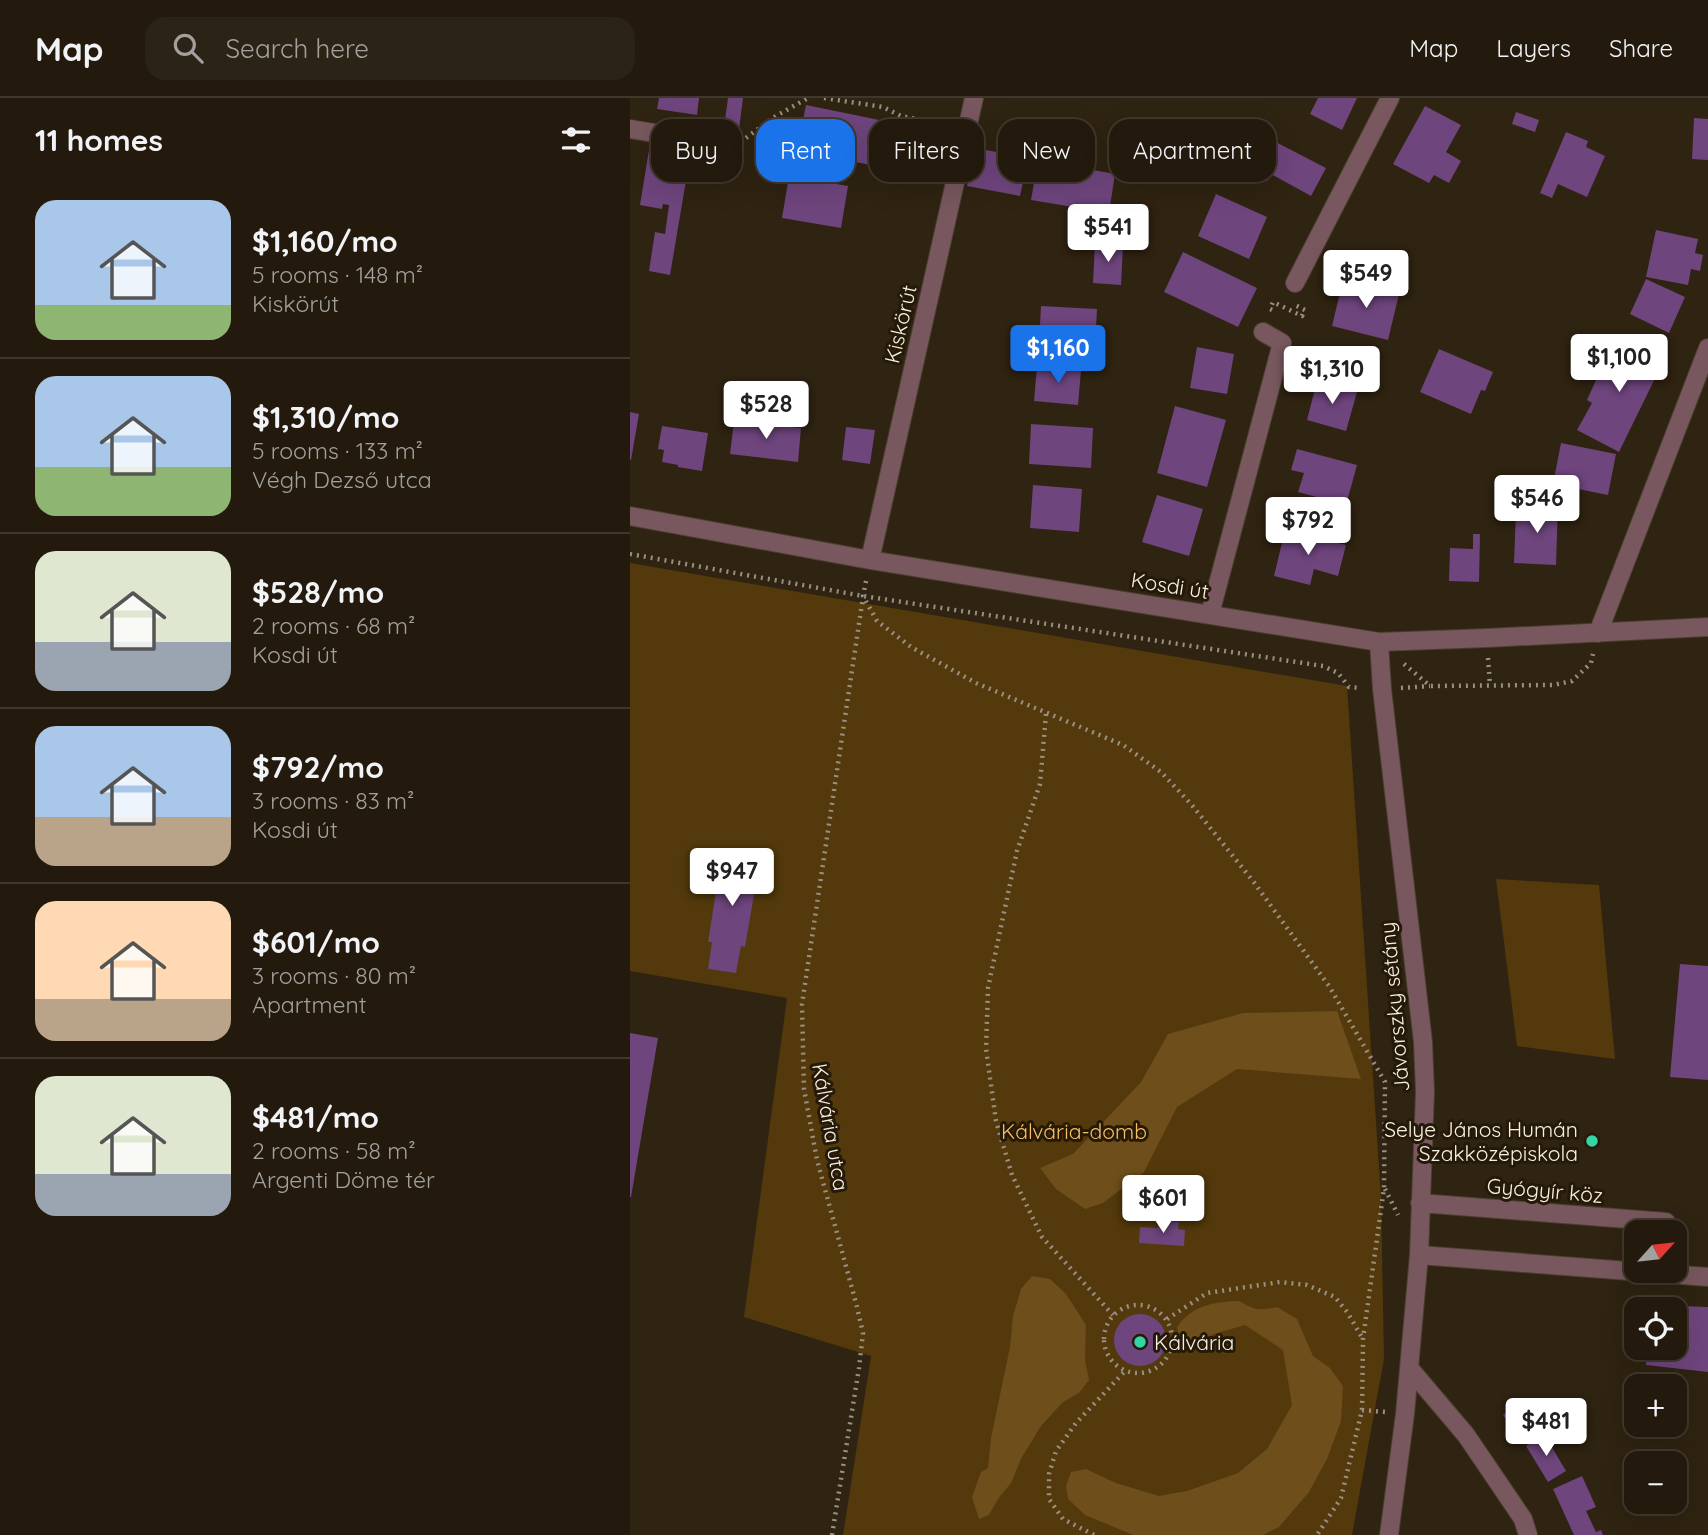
<!DOCTYPE html>
<html lang="en">
<head>
<meta charset="utf-8">
<style>
  :root { --surface:#231a0d; --page:#2b2316; --text:#f1f3f6; --muted:#a3a19d; --line:#40382e; --accent:#1a73e8 }
  body { margin:0; font-family:Quicksand,sans-serif; background:var(--page); color:var(--text); height:100vh; display:flex; flex-direction:column; font-size:26px; white-space:nowrap }
  * { box-sizing:border-box; margin:0 }
  p { font-size:23px; color:var(--muted) }
  .icon { flex:none; width:38px; height:38px; fill:none; stroke:currentColor; stroke-width:2; stroke-linecap:round; stroke-linejoin:round }
  .map { position:relative; flex:1; overflow:hidden }
  .panel { display:flex; flex-direction:column; background:var(--surface); width:630px }
  .panel>* { flex:none }
  .guide { position:absolute; left:21px; top:21px; width:665px; height:63px; display:flex; gap:14px }
  .needle { width:46px; rotate:63deg }
  .fabs { position:absolute; left:994px; top:1122px; display:grid; gap:14px }
  .fabs a { display:grid; place-items:center; width:63px; height:63px; border-radius:14px; background:var(--surface); box-shadow:0 7px 28px #0002,0 0 0 2px var(--line); font-size:35px }
  .price { position:absolute; translate:-50% -60px; padding:0 16px; border-radius:7px; background:#fff; color:#222; font-size:23px; line-height:46px; filter:drop-shadow(0 2px 4px #0008) }
  .price::after { content:''; position:absolute; left:50%; top:42px; width:21px; height:16px; margin-left:-10px; background:inherit; clip-path:polygon(0 0,100% 0,50% 100%) }
  .price.current { background:var(--accent); color:#fff }
  ul { padding:0; list-style:none }
  li { display:flex; align-items:center; gap:21px; height:175px; padding:0 35px }
  li+li { border-top:2px solid var(--line) }
  li span { display:grid; place-items:center; flex:none; width:196px; height:140px; border-radius:21px; color:#555 }
  li>.icon { margin-inline-start:auto }
  span .icon { width:84px; height:84px; fill:#fffc; stroke-width:1 }
  li b { font-size:30px }
  h2 { display:flex; justify-content:space-between; align-items:center; height:84px; padding:0 35px; font-size:30px }
  .tag { padding:0 24px; border-radius:21px; background:var(--surface); box-shadow:0 7px 28px #0002,0 0 0 2px var(--line); font-size:24px; line-height:63px }
  .tag.current { background:var(--accent); color:#fff }
  header { display:flex; align-items:center; gap:42px; box-sizing:border-box; height:98px; padding:0 35px; background:var(--surface); border-bottom:2px solid var(--line) }
  header strong { font-size:33px }
  nav { display:flex; gap:38px; margin-inline-start:auto; font-size:24px }
  .search { width:490px; height:63px; background:var(--page); display:flex; align-items:center; gap:18px; box-sizing:border-box; padding:0 24px; border-radius:21px; color:var(--muted); font-size:26px }
  main { display:flex; flex:1; min-height:0 }
  .map>svg:first-child { display:block }
  .green { fill:#53390b }
  .forest { fill:#6e4e1b }
  .building { fill:#6e457d }
  .lines { fill:none; stroke-linecap:round; stroke-linejoin:round }
  .minor-casing { stroke:#4b402f; stroke-width:20 }
  .path { stroke:#9a9082; stroke-width:4.5; stroke-dasharray:2 5; stroke-linecap:butt }
  .minor { stroke:#78575e; stroke-width:18 }
  .poi-dot { fill:#35d4a7; stroke:#251907; stroke-width:2.5 }
  .labels { text-anchor:middle; dominant-baseline:central; stroke-width:6; stroke-linejoin:round; paint-order:stroke }
  .street-label { font-size:21px; fill:#f8f0e5; stroke:#251907 }
  .poi-label { font-size:21px; fill:#f8f0e5; stroke:#251907; text-anchor:end }
  .park-label { font-size:21px; fill:#fabf63; stroke:#251907 }
</style>
</head>
<body>
<header>
<strong>Map</strong>
<div class="search"><svg class="icon" aria-label="search" viewBox="0 0 24 24"><circle cx="10" cy="10" r="6"/><path d="M15 15l6 6"/></svg>Search here</div>
<nav><a>Map</a><a>Layers</a><a>Share</a></nav>
</header>
<main>
<section class="panel">
<h2>11 homes<svg class="icon" aria-label="filters" viewBox="0 0 24 24"><path d="M4 7h16M4 17h16"/><circle cx="9" cy="7" r="2"/><circle cx="15" cy="17" r="2"/></svg></h2>
<ul>
<li><span style="background:linear-gradient(#a9c7e8 75%,#8fb573 0)"><svg class="icon" aria-label="home" viewBox="0 0 24 24"><path d="M3 11l9-7 9 7M6 9v11h12V9"/></svg></span><div><b>$1,160/mo</b><p>5 rooms · 148 m²</p><p>Kiskörút</p></div></li>
<li><span style="background:linear-gradient(#a9c7e8 65%,#8fb573 0)"><svg class="icon" aria-label="home" viewBox="0 0 24 24"><path d="M3 11l9-7 9 7M6 9v11h12V9"/></svg></span><div><b>$1,310/mo</b><p>5 rooms · 133 m²</p><p>Végh Dezső utca</p></div></li>
<li><span style="background:linear-gradient(#dfe7d0 65%,#9aa5b1 0)"><svg class="icon" aria-label="home" viewBox="0 0 24 24"><path d="M3 11l9-7 9 7M6 9v11h12V9"/></svg></span><div><b>$528/mo</b><p>2 rooms · 68 m²</p><p>Kosdi út</p></div></li>
<li><span style="background:linear-gradient(#a9c7e8 65%,#b9a48a 0)"><svg class="icon" aria-label="home" viewBox="0 0 24 24"><path d="M3 11l9-7 9 7M6 9v11h12V9"/></svg></span><div><b>$792/mo</b><p>3 rooms · 83 m²</p><p>Kosdi út</p></div></li>
<li><span style="background:linear-gradient(#ffd9b3 70%,#b9a48a 0)"><svg class="icon" aria-label="home" viewBox="0 0 24 24"><path d="M3 11l9-7 9 7M6 9v11h12V9"/></svg></span><div><b>$601/mo</b><p>3 rooms · 80 m²</p><p>Apartment</p></div></li>
<li><span style="background:linear-gradient(#dfe7d0 70%,#9aa5b1 0)"><svg class="icon" aria-label="home" viewBox="0 0 24 24"><path d="M3 11l9-7 9 7M6 9v11h12V9"/></svg></span><div><b>$481/mo</b><p>2 rooms · 58 m²</p><p>Argenti Döme tér</p></div></li>
</ul>
</section>
<div class="map">
<svg width="1078" height="1437" viewBox="0 0 1078 1437">
  <rect width="100%" height="100%" fill="#2f2311"/>
  <path class="green" d="M0,465L717,588L751,1099L754,1261L722,1437H213L241,1258L114,1219L157,900L0,873Z
    M866,781L969,787L985,961L887,948Z"/>
  <path class="forest" d="M707,913L731,981L607,971L547,1009L514,1074L473,1105L455,1111L426,1091L410,1070L443,1056L511,984L538,936L613,915Z
    M402,1178L420,1181L436,1196L456,1227L455,1262L459,1282L449,1295L433,1304L411,1328L392,1359L381,1385L368,1401L359,1417L349,1421L342,1399L351,1374L358,1370L361,1340L380,1249L383,1218L391,1191Z
    M609,1203C625,1212 629,1213 647,1209L667,1221L683,1258L700,1270L713,1288L711,1323L697,1361L679,1394L649,1429L633,1437H503L455,1417L438,1401L436,1388L441,1374L456,1371L486,1385L529,1398L557,1393L608,1375L637,1351L662,1307L653,1252L615,1227L584,1236L555,1250L550,1243L547,1229C563,1207 583,1204 609,1203Z"/>
  <path class="building" d="M29,0H69L67,17L27,11Z
    M98,0H113L108,39L93,37Z
    M688,0H727L712,32L680,16Z
    M176,7L303,33L294,78L167,52Z
    M795,8L831,27L816,54L831,63L819,85L804,77L799,85L763,66Z
    M886,14L909,22L905,34L882,26Z
    M1064,20L1078,21V62L1062,61Z
    M936,34L958,43L956,49L975,58L957,99L928,86L922,100L910,95Z
    M638,40L696,70L681,98L641,76L637,83L620,74Z
    M345,50L398,60L390,98L337,88Z
    M19,52L60,59L40,177L19,173L25,134L35,136L39,107L33,106L32,111L10,107Z
    M408,62L485,76L479,115L401,102Z
    M159,78L218,88L211,130L152,120Z
    M586,96L637,119L619,161L568,138Z
    M1026,132L1068,141L1065,155L1073,157L1070,173L1061,171L1058,187L1016,179Z
    M465,146L493,148L491,187L463,185Z
    M553,154L627,190L608,229L534,194Z
    M1016,181L1055,199L1039,235L1000,216Z
    M713,182L769,196L758,242L702,228Z
    M411,208L467,211L465,247L409,244Z
    M985,240L1034,262L989,354L947,332L962,305L957,302Z
    M567,249L604,256L597,296L560,290Z
    M809,251L863,274L855,293L851,292L841,316L790,294Z
    M407,268L451,272L448,307L404,303Z
    M687,283L727,294L716,333L677,322Z
    M545,308L596,322L577,389L527,375Z
    M0,314L9,316L1,362H0Z
    M104,323L171,330L168,364L100,356Z
    M401,326L463,330L461,370L399,366Z
    M32,328L78,335L72,373L48,369V367L32,364L34,352L28,351Z
    M216,329L245,332L240,366L212,362Z
    M931,345L986,356L978,397L923,386Z
    M667,351L727,367L716,407L668,394L674,375L661,372Z
    M403,387L452,391L449,434L400,430Z
    M527,397L573,411L559,458L512,444Z
    M904,404L928,405L926,467L884,465L886,412L904,413Z
    M655,432L716,447L708,478L684,471L680,487L644,478Z
    M843,436H850L849,484L819,483L820,450L843,451Z
    M93,750L131,756L115,849L111,848L106,875L78,871L82,844H78Z
    M1050,866L1078,868V982L1040,979Z
    M0,935L28,940L1,1099H0Z
    M528,1123L549,1124L548,1131L555,1132L554,1148L509,1145L510,1129L528,1130Z
    M1023,1207L1078,1209V1274L1016,1267L1018,1250H1045V1211H1022Z
    M484 1242a26 26 0 1 1 52 0a26 26 0 1 1-52 0Z
    M894,1302L905,1319L911,1315L917,1323L891,1342L873,1317Z
    M914,1336L936,1373L918,1384L896,1348Z
    M952,1378L966,1409L956,1413L966,1434L971,1432L973,1437H944L923,1391Z"/>
  <g class="lines">
    <defs>
      <path id="minor" d="M0,31L54,40
        M665,185L760,0
        M0,418L240,462L749,544L857,540L1078,529
        M240,462L344,0
        M580,516L652,245L633,234
        M968,535L1078,250
        M749,544L752,591L793,944L795,994L789,1157L775,1316L759,1437
        M790,1105L1036,1124
        M789,1157L1078,1179
        M780,1271L836,1337L893,1421L898,1437"/>
    </defs>
    <use href="#minor" class="minor-casing"/>
    <path class="path" d="M194,0L253,9L271,18L315,26
      M76,40L109,45L146,18L178,0
      M642,212L640,211L643,204L672,218L675,212L665,207
      M0,456L233,498L693,568L708,575L719,589L731,590
      M236,483L233,498L247,523L281,549L346,585L493,647L531,674L561,706L623,783L699,888L755,984L754,1090L733,1241L732,1312L711,1400L687,1437
      M858,560L860,587
      M774,566L800,588L923,587L942,583L961,565L963,556
      M771,590L800,588
      M416,616L410,686L387,753L358,890L356,951L366,1023L382,1077L412,1139L483,1217
      M755,1091L768,1117
      M474 1241a34 34 0 1 1 68 0a34 34 0 1 1-68 0Z
      M537,1221L577,1195L650,1184L677,1187L705,1199L717,1214L733,1241
      M732,1312L755,1314
      M202,1437L229,1270L233,1235L226,1205L187,1062L174,991L172,906L233,499
      M464,1437L433,1421L419,1401V1376L426,1353L446,1325L495,1273"/>
    <use href="#minor" class="minor"/>
  </g>
  <g class="poi-dot">
    <circle cx="962" cy="1043" r="7"/>
    <circle cx="510" cy="1244" r="7"/>
  </g>
  <g class="labels">
    <g class="street-label">
      <text transform="translate(270 226) rotate(-77)">Kiskörút</text>
      <text transform="translate(540 487) rotate(9)">Kosdi út</text>
      <text transform="translate(764 909) rotate(-95)">Jávorszky sétány</text>
      <text transform="translate(201 1029) rotate(80)">Kálvária utca</text>
      <text transform="translate(915 1092) rotate(5)">Gyógyír köz</text>
    </g>
    <g class="poi-label">
      <text x="948" y="1031">Selye János Humán<tspan x="948" dy="24">Szakközépiskola</tspan></text>
      <text x="524" y="1244" text-anchor="start">Kálvária</text>
    </g>
    <g class="park-label">
      <text x="444" y="1033">Kálvária-domb</text>
    </g>
  </g>
</svg>
<div class="fabs">
<a><svg class="needle" viewBox="-14 -14 28 28"><path d="M0-13l5 13h-10z" fill="#e53935"/><path d="M0 13l5-13h-10z" fill="#a3a19d"/></svg></a>
<a><svg class="icon" aria-label="locate" viewBox="0 0 24 24"><circle cx="12" cy="12" r="6"/><path d="M12 2v4M12 18v4M2 12h4M18 12h4"/></svg></a>
<a>+</a>
<a>−</a>
</div>
<b class="price" style="left:478px;top:166px">$541</b>
<b class="price" style="left:736px;top:212px">$549</b>
<b class="price current" style="left:428px;top:287px">$1,160</b>
<b class="price" style="left:989px;top:296px">$1,100</b>
<b class="price" style="left:702px;top:308px">$1,310</b>
<b class="price" style="left:136px;top:343px">$528</b>
<b class="price" style="left:907px;top:437px">$546</b>
<b class="price" style="left:678px;top:459px">$792</b>
<b class="price" style="left:102px;top:810px">$947</b>
<b class="price" style="left:533px;top:1137px">$601</b>
<b class="price" style="left:916px;top:1360px">$481</b>
<div class="guide">
<a class="tag">Buy</a>
<a class="tag current">Rent</a>
<a class="tag">Filters</a>
<a class="tag">New</a>
<a class="tag">Apartment</a>
</div>
</div>
</main>
</body>
</html>
